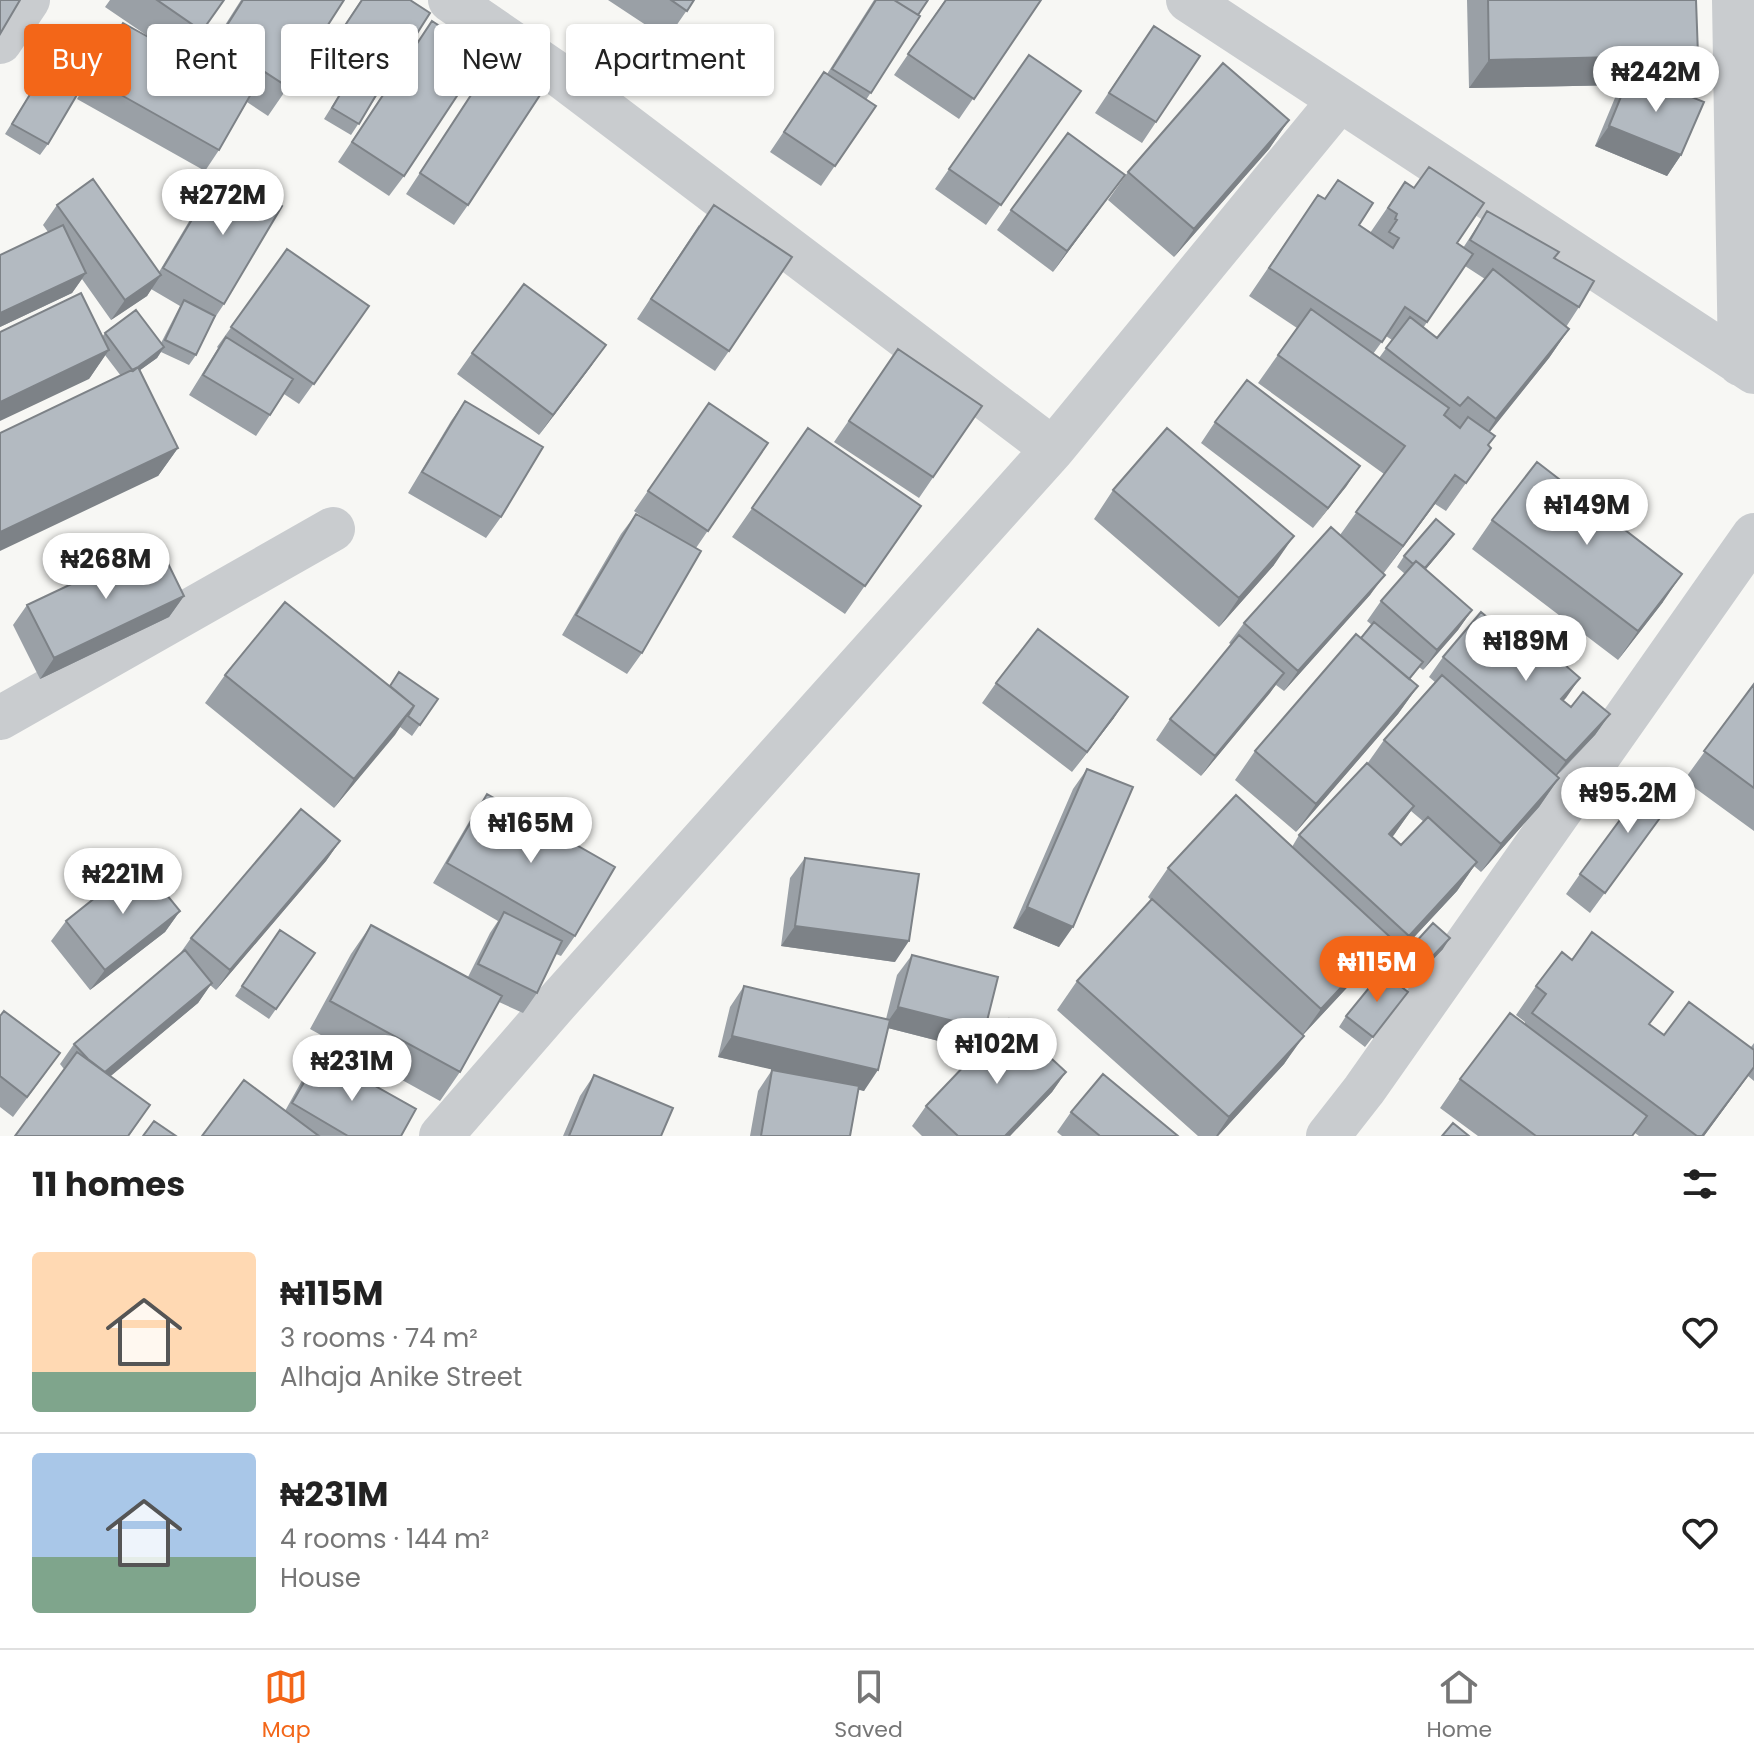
<!DOCTYPE html>
<html lang="en">
<head>
<meta charset="utf-8">
<style>
  :root { --surface:#fff; --page:#f2f2f2; --text:#222; --muted:#767676; --line:#e0e0e0; --accent:#f36618 }
  body { margin:0; font-family:Poppins,sans-serif; background:var(--page); color:var(--text); height:100vh; display:flex; flex-direction:column; font-size:30px; white-space:nowrap }
  * { box-sizing:border-box; margin:0 }
  p { font-size:26px; color:var(--muted) }
  .icon { flex:none; width:44px; height:44px; fill:none; stroke:currentColor; stroke-width:2; stroke-linecap:round; stroke-linejoin:round }
  .map { position:relative; height:1136px; overflow:hidden }
  .details { display:flex; flex-direction:column; background:var(--surface); flex:1 }
  .details>* { flex:none }
  .top-card { position:absolute; left:24px; top:24px; width:800px; height:72px; display:flex; gap:16px }
  .price { position:absolute; translate:-50% -68px; padding:0 18px; border-radius:28px; background:#fff; color:#222; font-size:26px; line-height:52px; filter:drop-shadow(0 2px 4px #0008) }
  .price::after { content:''; position:absolute; left:50%; top:48px; width:24px; height:18px; margin-left:-12px; background:inherit; clip-path:polygon(0 0,100% 0,50% 100%) }
  .price.current { background:var(--accent); color:#fff }
  ul { padding:0; list-style:none }
  li { display:flex; align-items:center; gap:24px; height:200px; padding:0 32px }
  li+li { border-top:2px solid var(--line) }
  li span { display:grid; place-items:center; flex:none; width:224px; height:160px; border-radius:8px; color:#555 }
  li>.icon { margin-inline-start:auto }
  span .icon { width:96px; height:96px; fill:#fffc; stroke-width:1 }
  li b { font-size:34px }
  h2 { display:flex; justify-content:space-between; align-items:center; height:96px; padding:0 32px; font-size:34px }
  .pill { padding:0 28px; border-radius:8px; background:var(--surface); box-shadow:0 2px 6px #0004; font-size:28px; line-height:72px }
  .pill.current { background:var(--accent); color:#fff }
  .menu { display:flex; justify-content:space-around; align-items:center; height:112px; border-top:2px solid var(--line); background:var(--surface); font-size:22px; color:var(--muted) }
  .menu a { display:grid; justify-items:center; gap:4px }
  .menu .current { color:var(--accent) }
  .map>svg:first-child { display:block }
  .lines { fill:none; stroke-linecap:round; stroke-linejoin:round }
  .street { stroke:#c9cccf; stroke-width:44 }
  .wall { fill:#9aa0a6; fill-rule:evenodd }
  .shaded-wall { fill:#7d8287 }
  .building { fill:#b3bac1; stroke:#7d8287; stroke-width:2 }
</style>
</head>
<body>
<div class="map">
<svg width="1754" height="1136" viewBox="0 0 1754 1136">
  <rect width="100%" height="100%" fill="#f7f7f4"/>
  <g class="lines">
    <path class="street" d="M450,0L562,77L1053,449
      M1188,0L1754,372
      M1734,0L1740,364
      M0,42L28,0
      M0,718L333,529
      M441,1136L553,1007L1053,449L1339,101
      M1328,1136L1364,1090L1754,535"/>
  </g>
  <path class="wall" d="M110,0H224L184,57L199,66L241,0H344L288,87L268,116L247,102L219,150L205,171L77,99L108,43L123,23L155,41L105,7Z
    M361,0H410L393,71L351,135L324,119L352,74L324,56Z
    M608,0H694L667,39Z
    M874,0H928L918,15L920,16L866,100L876,106L821,186L770,152L824,72L827,74Z
    M945,0H1041L959,119L894,75Z
    M1467,0H1696L1678,83L1659,84L1681,155L1667,176L1595,146L1617,93L1622,85L1469,88Z
    M432,21L404,176L389,196L338,162Z
    M1139,47L1156,122L1142,143L1095,113Z
    M1029,55L1081,91L986,225L935,189Z
    M494,60L468,205L454,225L406,194Z
    M43,73L48,144L40,155L5,134Z
    M1289,120L1269,149L1174,257L1108,200L1128,172Z
    M221,171L224,304L212,322L196,355L189,365L161,352L157,358L140,370L178,448L158,476L121,376L105,355L89,379L102,337L105,333L161,343L180,306L151,289L147,296L111,320L82,279L72,293L0,327V255L48,232L43,225L57,205L159,272L207,191Z
    M1125,175L1053,272L997,230L1011,210Z
    M1338,180L1359,225L1370,233L1405,182L1457,243L1463,248L1487,211L1554,258L1579,307L1566,327L1569,329L1549,358L1489,432L1488,446L1491,448L1446,511L1435,504L1383,574L1370,595L1284,691L1276,685L1201,776L1156,740L1170,719L1232,645L1229,643L1244,623L1340,535L1384,474L1258,383L1297,328L1249,296L1318,195L1324,199ZM1465,266L1485,279L1437,338L1423,328ZM1386,336L1392,340L1379,358L1373,354Z
    M699,225L729,351L715,371L637,319Z
    M287,249L369,306L299,404L284,394L256,436L189,395L218,348L217,347Z
    M898,349L982,406L919,498L834,442Z
    M472,353L592,365L539,435L457,374Z
    M465,401L501,517L486,538L408,493L451,421Z
    M709,403L768,443L696,548L642,653L627,674L562,635L621,534L636,514L651,523L634,511Z
    M1215,422L1360,466L1313,528L1201,443Z
    M808,428L921,506L845,614L732,537Z
    M1113,490L1274,565L1219,627L1094,519Z
    M1492,520L1663,602L1618,660L1472,549Z
    M1447,544L1426,569L1472,610L1458,630L1423,670L1419,667L1410,679L1418,686L1398,714L1296,832L1235,780L1255,751L1372,625L1367,621L1381,601L1405,574L1397,567L1404,556Z
    M184,596L169,617L40,679L13,625L27,605Z
    M1443,657L1563,701L1571,707L1610,714L1595,735L1557,776L1559,778L1539,807L1481,872L1474,866L1457,891L1389,964L1377,953L1369,964L1303,1035L1284,1064L1218,1136H1198L1057,1010L1077,981L1151,900L1148,897L1168,868L1292,847L1299,835L1367,764L1384,740L1435,682L1429,677ZM1411,811L1424,822L1401,845L1392,837Z
    M225,675L390,686L438,699L412,736L400,727L334,808L205,703Z
    M996,683L1114,718L1072,772L982,703Z
    M1754,684V831L1684,780Z
    M1087,769L1059,947L1013,928L1073,789Z
    M487,794L575,936L561,956L556,954L537,993L523,1013L499,1002L460,1072L440,1101L310,1029L351,954L371,925L468,977L490,933L498,921L433,883L473,815Z
    M1676,796L1590,913L1566,894L1580,874Z
    M340,841L326,861L216,990L210,985L198,1003L110,1076L150,1105L129,1136H15L64,1069L60,1064L74,1044L179,955L191,938Z
    M805,858L895,962L781,946L790,878Z
    M180,911L165,932L90,990L51,941L66,921Z
    M280,930L276,1009L269,1019L235,996Z
    M1414,944L1443,949L1423,970L1406,955Z
    M912,955L970,1049L888,1028L864,1091L858,1089L850,1136H750L758,1091L772,1070L790,1073L718,1057L730,1007L744,986L886,1019L897,975Z
    M1536,986L1650,1025L1664,1035L1751,1047L1754,1043V1081L1748,1076L1704,1136H1639L1635,1133L1633,1136H1478L1440,1108L1460,1079L1525,1024V1022L1516,1015Z
    M1408,992L1365,1047L1339,1027L1346,1016Z
    M0,1016L45,1074L13,1117L0,1107Z
    M320,1055L401,1136H202L285,1111L305,1075Z
    M1066,1072L1052,1092L1010,1136H922L912,1126L926,1106Z
    M594,1075L661,1136H563L580,1096Z
    M1071,1112L1178,1136H1062L1057,1132Z"/>
  <path class="shaded-wall" d="M1698,55L1678,83L1626,84L1631,72L1622,85L1469,88L1489,60Z
    M1289,120L1269,149L1174,257L1194,229Z
    M1609,126L1681,155L1667,176L1595,146Z
    M1125,175L1110,195L1053,272L1067,251Z
    M86,273L72,293L0,327V313Z
    M161,275L147,296L111,320L125,300Z
    M1569,329L1549,358L1477,448L1496,419Z
    M606,345L592,365L539,435L553,415Z
    M164,347L157,358L125,381L133,371Z
    M109,350L89,379L0,421V402Z
    M178,448L158,476L0,551V532Z
    M1360,466L1346,487L1313,528L1328,508Z
    M1455,475L1435,504L1383,574L1403,546Z
    M1454,534L1447,544L1415,582L1422,571Z
    M1294,536L1274,565L1219,627L1239,598Z
    M1682,574L1663,602L1618,660L1638,631Z
    M1385,575L1370,595L1284,691L1298,671Z
    M184,596L169,617L40,679L54,658Z
    M1472,610L1458,630L1423,670L1437,650Z
    M1284,673L1270,693L1201,776L1215,756Z
    M1580,678L1566,698L1547,719L1561,699Z
    M1418,686L1398,714L1296,832L1316,804Z
    M1128,697L1114,718L1072,772L1087,752Z
    M414,706L395,735L334,808L354,779Z
    M1610,714L1595,735L1551,781L1566,761Z
    M1559,778L1539,807L1481,872L1501,844Z
    M1414,806L1394,835L1369,862L1389,834Z
    M340,841L326,861L216,990L230,970Z
    M1477,862L1457,891L1389,964L1409,936Z
    M1027,907L1073,927L1059,947L1013,928Z
    M180,911L165,932L90,990L105,970Z
    M795,926L909,941L895,962L781,946Z
    M1389,936L1369,964L1301,1037L1321,1009Z
    M1450,938L1443,949L1423,970L1430,959Z
    M212,983L198,1003L87,1096L101,1075Z
    M898,1007L985,1029L970,1049L884,1027Z
    M732,1036L878,1070L864,1091L718,1057Z
    M1304,1036L1284,1064L1218,1136H1216L1229,1117Z
    M1754,1068L1704,1136H1702Z
    M1066,1072L1052,1092L1010,1136H1005Z"/>
  <path class="building" d="M0,0H20L0,34Z
    M157,0H224L202,31Z
    M243,0H344L288,87L217,41Z
    M362,0H410L430,13L393,71L338,36Z
    M671,0H694L687,11Z
    M876,0H894L920,16L871,93L832,69Z
    M894,0H928L918,15Z
    M946,0H1041L974,99L908,54Z
    M1488,0H1696L1698,55L1489,60Z
    M432,21L484,55L404,176L352,142Z
    M123,23L251,94L219,150L91,78Z
    M1154,26L1200,56L1156,122L1109,93Z
    M1029,55L1081,91L1001,205L949,169Z
    M494,60L542,92L468,205L420,173Z
    M1223,63L1289,120L1194,229L1128,172Z
    M355,69L382,85L359,124L332,108Z
    M824,72L876,106L835,166L784,132Z
    M1631,72L1704,102L1681,155L1609,126Z
    M43,73L78,93L48,144L12,124Z
    M1068,133L1125,175L1067,251L1011,210Z
    M1429,167L1484,203L1457,243L1473,254L1427,322L1405,307L1382,342L1269,268L1318,195L1325,199L1338,180L1373,203L1359,225L1393,248L1399,238L1389,232L1397,220L1395,219L1397,214L1388,208L1405,182L1414,188Z
    M221,171L282,206L224,304L163,268Z
    M93,179L161,275L125,300L57,205Z
    M714,205L792,257L729,351L651,299Z
    M1487,211L1559,252L1554,258L1594,281L1579,307L1470,240Z
    M63,225L86,273L0,313V255Z
    M287,249L369,306L314,384L231,327Z
    M1493,269L1569,329L1496,419L1468,397L1460,406L1386,348L1410,317L1437,338Z
    M524,284L606,345L553,415L472,353Z
    M81,293L109,350L0,402V332Z
    M184,300L215,316L196,355L165,340Z
    M1311,309L1449,408L1444,415L1460,428L1468,417L1495,436L1488,445L1491,448L1466,483L1455,475L1403,546L1356,512L1405,446L1278,355Z
    M136,310L164,347L133,371L105,333Z
    M226,337L293,379L270,415L203,375Z
    M898,349L982,406L933,477L849,421Z
    M138,367L178,448L0,532V433Z
    M1247,380L1360,466L1328,508L1215,422Z
    M465,401L543,447L501,517L422,472Z
    M709,403L768,443L708,531L648,491Z
    M808,428L921,506L865,586L752,508Z
    M1167,428L1294,536L1239,598L1113,490Z
    M1537,462L1682,574L1638,631L1492,520Z
    M636,514L701,551L642,653L576,615Z
    M1436,519L1454,534L1425,568L1416,561L1413,564L1404,556Z
    M1331,527L1385,575L1298,671L1244,623Z
    M158,543L184,596L54,658L27,605Z
    M1416,561L1472,610L1437,650L1381,601Z
    M285,602L414,706L354,779L225,675Z
    M1481,612L1504,631L1513,620L1580,678L1561,699L1571,707L1583,692L1610,714L1566,761L1443,657Z
    M1374,622L1423,662L1409,679L1361,638Z
    M1038,629L1128,697L1087,752L996,683Z
    M1356,634L1418,686L1316,804L1255,751Z
    M1239,635L1284,673L1215,756L1170,719Z
    M399,672L438,699L420,725L408,716L414,706L390,686Z
    M1442,675L1559,778L1501,844L1384,740Z
    M1754,684V788L1704,751Z
    M1367,763L1414,806L1389,834L1401,845L1428,817L1477,862L1409,936L1299,835Z
    M1087,769L1133,787L1073,927L1027,907Z
    M1651,778L1676,796L1605,893L1580,874Z
    M487,794L615,867L575,936L447,863Z
    M1236,795L1389,936L1321,1009L1168,868Z
    M301,809L340,841L230,970L191,938Z
    M805,858L919,874L909,941L795,926Z
    M140,862L180,911L105,970L66,921Z
    M1152,899L1304,1036L1229,1117L1077,981Z
    M504,912L562,941L537,993L478,964Z
    M1433,923L1450,938L1430,959L1414,944Z
    M371,925L502,996L460,1072L330,1001Z
    M280,930L315,953L276,1009L242,986Z
    M1592,932L1673,992L1649,1024L1664,1035L1689,1002L1754,1050V1067L1702,1136H1697L1532,1013L1546,994L1536,986L1562,952L1572,960Z
    M185,950L212,983L105,1072L88,1059L74,1044Z
    M912,955L998,977L985,1029L898,1007Z
    M1382,972L1408,992L1373,1037L1346,1016Z
    M744,986L890,1020L878,1070L732,1036Z
    M4,1011L60,1053L27,1097L0,1076V1016Z
    M1510,1013L1647,1116L1632,1136H1536L1460,1079Z
    M1009,1019L1066,1072L1005,1136H958L926,1106Z
    M77,1052L150,1105L128,1136H15Z
    M320,1055L416,1109L401,1136H348L292,1103Z
    M772,1070L859,1086L850,1136H761Z
    M1103,1074L1178,1136H1100L1071,1112Z
    M594,1075L673,1108L661,1136H569Z
    M244,1080L319,1136H202Z
    M154,1121L176,1136H143Z
    M1453,1123L1469,1136H1442Z"/>
</svg>
<b class="price" style="left:1656px;top:114px">₦242M</b>
<b class="price" style="left:223px;top:237px">₦272M</b>
<b class="price" style="left:1587px;top:547px">₦149M</b>
<b class="price" style="left:106px;top:601px">₦268M</b>
<b class="price" style="left:1526px;top:683px">₦189M</b>
<b class="price" style="left:1628px;top:835px">₦95.2M</b>
<b class="price" style="left:531px;top:865px">₦165M</b>
<b class="price" style="left:123px;top:916px">₦221M</b>
<b class="price current" style="left:1377px;top:1004px">₦115M</b>
<b class="price" style="left:997px;top:1086px">₦102M</b>
<b class="price" style="left:352px;top:1103px">₦231M</b>
<div class="top-card">
<a class="pill current">Buy</a>
<a class="pill">Rent</a>
<a class="pill">Filters</a>
<a class="pill">New</a>
<a class="pill">Apartment</a>
</div>
</div>
<section class="details">
<h2>11 homes<svg class="icon" aria-label="filters" viewBox="0 0 24 24"><path d="M4 7h16M4 17h16"/><circle cx="9" cy="7" r="2"/><circle cx="15" cy="17" r="2"/></svg></h2>
<ul>
<li><span style="background:linear-gradient(#ffd9b3 75%,#7fa58c 0)"><svg class="icon" aria-label="home" viewBox="0 0 24 24"><path d="M3 11l9-7 9 7M6 9v11h12V9"/></svg></span><div><b>₦115M</b><p>3 rooms · 74 m²</p><p>Alhaja Anike Street</p></div><svg class="icon" aria-label="heart" viewBox="0 0 24 24"><path d="M12 20l-8-8c-3-5 5-10 8-4 3-6 11-1 8 4z"/></svg></li>
<li><span style="background:linear-gradient(#a9c7e8 65%,#7fa58c 0)"><svg class="icon" aria-label="home" viewBox="0 0 24 24"><path d="M3 11l9-7 9 7M6 9v11h12V9"/></svg></span><div><b>₦231M</b><p>4 rooms · 144 m²</p><p>House</p></div><svg class="icon" aria-label="heart" viewBox="0 0 24 24"><path d="M12 20l-8-8c-3-5 5-10 8-4 3-6 11-1 8 4z"/></svg></li>
</ul>
</section>
<nav class="menu">
<a class="current"><svg class="icon" aria-label="map" viewBox="0 0 24 24"><path d="M3 6l6-2 6 2 6-2v14l-6 2-6-2-6 2zM9 4v14M15 6v14"/></svg>Map</a>
<a><svg class="icon" aria-label="saved" viewBox="0 0 24 24"><path d="M7 4h10v16l-5-4-5 4z"/></svg>Saved</a>
<a><svg class="icon" aria-label="home" viewBox="0 0 24 24"><path d="M3 11l9-7 9 7M6 9v11h12V9"/></svg>Home</a>
</nav>
</body>
</html>
